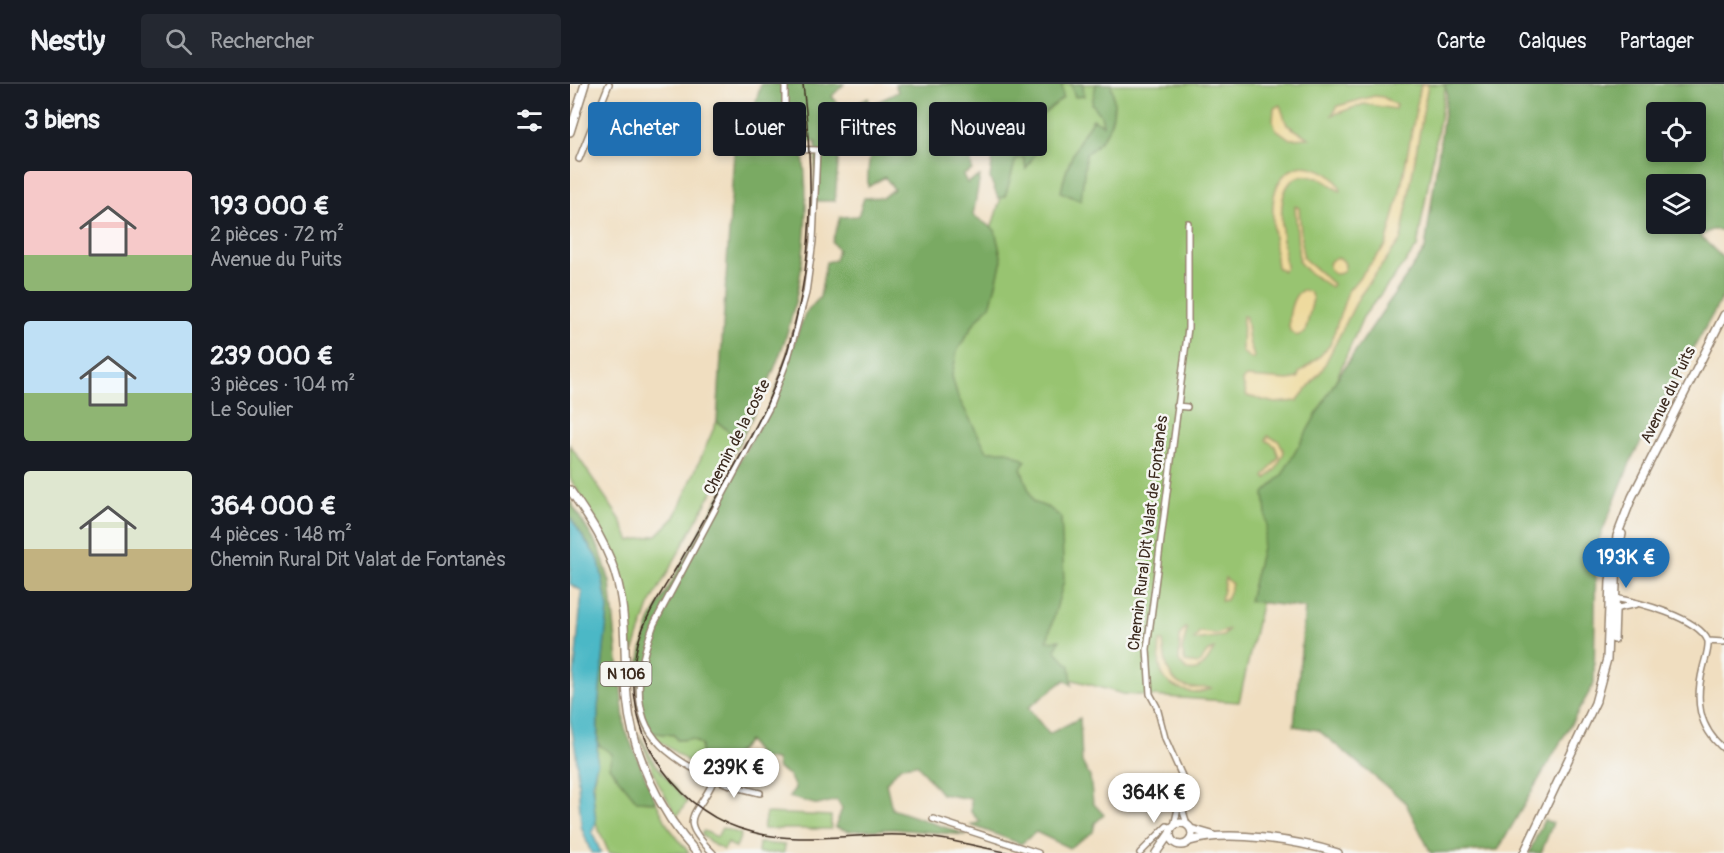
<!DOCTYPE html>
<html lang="fr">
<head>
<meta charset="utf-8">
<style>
  :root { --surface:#171b24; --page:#242831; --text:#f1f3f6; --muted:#9ea1a6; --line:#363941; --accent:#1f6fb2 }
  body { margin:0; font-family:Pangolin,sans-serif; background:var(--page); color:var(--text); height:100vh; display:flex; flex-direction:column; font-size:22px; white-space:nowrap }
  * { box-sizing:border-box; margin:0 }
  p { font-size:20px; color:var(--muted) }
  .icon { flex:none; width:33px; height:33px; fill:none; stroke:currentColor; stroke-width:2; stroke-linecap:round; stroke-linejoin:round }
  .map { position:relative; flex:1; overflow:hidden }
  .drawer { display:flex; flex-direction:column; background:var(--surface); width:570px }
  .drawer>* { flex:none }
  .banner { position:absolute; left:18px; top:18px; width:570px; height:54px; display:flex; gap:12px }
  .buttons { position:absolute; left:1076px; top:18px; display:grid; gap:12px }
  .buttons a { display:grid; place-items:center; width:60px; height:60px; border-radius:6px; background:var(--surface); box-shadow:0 3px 9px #0003; font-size:30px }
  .price { position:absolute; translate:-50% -51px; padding:0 14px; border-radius:21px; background:#fff; color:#222; font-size:20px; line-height:39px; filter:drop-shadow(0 2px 3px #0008) }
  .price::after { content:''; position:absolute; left:50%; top:36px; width:18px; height:14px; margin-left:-9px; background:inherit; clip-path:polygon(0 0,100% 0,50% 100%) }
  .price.selected { background:var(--accent); color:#fff }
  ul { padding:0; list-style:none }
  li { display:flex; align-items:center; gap:18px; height:150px; padding:0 24px }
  li span { display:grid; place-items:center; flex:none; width:168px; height:120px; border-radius:6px; color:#555 }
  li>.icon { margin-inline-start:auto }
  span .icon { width:72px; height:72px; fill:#fffc; stroke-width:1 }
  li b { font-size:26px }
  h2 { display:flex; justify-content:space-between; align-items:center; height:72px; padding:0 24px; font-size:26px }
  .pill { padding:0 21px; border-radius:6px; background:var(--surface); box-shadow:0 3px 9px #0003; font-size:21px; line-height:54px }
  .pill.selected { background:var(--accent); color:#fff }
  header { display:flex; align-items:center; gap:36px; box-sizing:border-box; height:84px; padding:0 30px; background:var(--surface); border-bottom:2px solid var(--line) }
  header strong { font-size:28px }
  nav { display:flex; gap:33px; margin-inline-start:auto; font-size:21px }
  .search { width:420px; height:54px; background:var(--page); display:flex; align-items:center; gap:15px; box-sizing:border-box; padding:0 21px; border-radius:6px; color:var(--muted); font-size:22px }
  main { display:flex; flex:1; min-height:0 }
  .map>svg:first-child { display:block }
  .green { fill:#98c471; stroke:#6a7748; stroke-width:1.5 }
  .forest { fill:#7aaa63; stroke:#5a6a40; stroke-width:1.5; fill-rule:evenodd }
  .sand { fill:#eeda9e; stroke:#94825e; stroke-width:1.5 }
  .water { fill:#4bb8c6; stroke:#437172; stroke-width:1.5 }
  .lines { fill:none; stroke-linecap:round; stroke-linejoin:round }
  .minor-casing { stroke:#96846f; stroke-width:8 }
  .major-casing { stroke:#96846f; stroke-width:10 }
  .minor { stroke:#fff; stroke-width:5 }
  .major { stroke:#fff; stroke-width:7 }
  .rail { stroke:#3b2a1e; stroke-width:1.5 }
  .labels { text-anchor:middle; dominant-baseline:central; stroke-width:5; stroke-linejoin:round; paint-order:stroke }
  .shield { fill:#f6f6f2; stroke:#73675e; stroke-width:1.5 }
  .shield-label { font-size:15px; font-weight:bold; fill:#3b2a1e }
  .street-label { font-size:16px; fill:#3b2a1e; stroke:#f6f6f2 }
</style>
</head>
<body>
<header>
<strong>Nestly</strong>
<div class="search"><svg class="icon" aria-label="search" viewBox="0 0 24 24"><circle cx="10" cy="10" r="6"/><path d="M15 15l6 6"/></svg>Rechercher</div>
<nav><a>Carte</a><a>Calques</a><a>Partager</a></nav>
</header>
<main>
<section class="drawer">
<h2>3 biens<svg class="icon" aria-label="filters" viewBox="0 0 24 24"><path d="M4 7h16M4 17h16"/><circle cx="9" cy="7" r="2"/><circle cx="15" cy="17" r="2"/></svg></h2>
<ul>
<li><span style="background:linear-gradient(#f6c9c9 70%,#8fb573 0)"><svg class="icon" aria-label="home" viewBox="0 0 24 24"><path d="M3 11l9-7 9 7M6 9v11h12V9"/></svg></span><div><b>193 000 €</b><p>2 pièces · 72 m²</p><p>Avenue du Puits</p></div></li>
<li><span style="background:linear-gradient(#bfe0f5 60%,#8fb573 0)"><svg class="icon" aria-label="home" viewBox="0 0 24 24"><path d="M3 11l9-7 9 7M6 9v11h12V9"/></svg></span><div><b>239 000 €</b><p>3 pièces · 104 m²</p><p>Le Soulier</p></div></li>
<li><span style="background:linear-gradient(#dfe7d0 65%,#c2b280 0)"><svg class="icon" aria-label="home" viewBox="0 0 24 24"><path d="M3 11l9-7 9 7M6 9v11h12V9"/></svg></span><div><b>364 000 €</b><p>4 pièces · 148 m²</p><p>Chemin Rural Dit Valat de Fontanès</p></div></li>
</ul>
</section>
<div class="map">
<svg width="1154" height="769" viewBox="0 0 1154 769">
  <rect width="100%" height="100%" fill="#f6f6f2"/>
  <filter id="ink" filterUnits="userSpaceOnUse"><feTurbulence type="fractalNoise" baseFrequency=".0167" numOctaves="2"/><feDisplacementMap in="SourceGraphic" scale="12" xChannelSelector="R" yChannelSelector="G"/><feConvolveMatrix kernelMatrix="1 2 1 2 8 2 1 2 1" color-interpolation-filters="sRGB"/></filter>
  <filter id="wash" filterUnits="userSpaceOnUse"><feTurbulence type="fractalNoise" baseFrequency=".008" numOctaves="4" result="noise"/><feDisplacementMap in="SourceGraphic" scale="24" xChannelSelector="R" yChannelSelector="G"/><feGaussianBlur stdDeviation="1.35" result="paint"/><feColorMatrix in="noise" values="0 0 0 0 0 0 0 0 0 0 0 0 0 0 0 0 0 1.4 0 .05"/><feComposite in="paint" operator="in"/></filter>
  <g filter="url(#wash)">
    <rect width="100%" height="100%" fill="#f0dec0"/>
    <path class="green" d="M458,0H876L847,163L793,233L739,359L709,441L669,618L553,610L490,592L411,492L374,268L411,177L439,88Z
      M147,337L170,358L79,522L62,571L56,511L46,472L0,394V361L50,435L60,457L87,451L105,433Z
      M77,648L104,651L107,656L122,655L131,661V673L122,677L140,691L145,689L138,687L131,677L178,657L144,696Z
      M69,650L85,680L117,718L107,732L88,699Z
      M28,660L42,670L67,717L86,718L98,742L119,769H39L26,739L23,711Z
      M196,729L261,732V745H193Z
      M152,744L171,750L166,764L158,759L154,766L144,761L131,750L134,747L147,753Z
      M189,759L215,761L214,769H188Z"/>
    <path class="forest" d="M191,0H274L262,12L273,28L298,14L304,35L269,67L265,117H245L246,58L231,57C243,130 233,214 205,283C195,308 182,333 170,358L147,337L165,53L181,35Z
      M325,0H492L493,14L463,39L468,64L456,85L454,74L446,75L435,113L428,114L420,94L425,59L404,55L400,66L402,86L393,91L397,99L410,92L403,131L425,146L432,176L421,220L405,238L387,267L382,292L388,313L417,367H438L456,377L451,384L463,418L479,424L491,433L494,497L477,557L490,556L485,566L500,582L502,601L495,596L458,624L479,650L510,634L512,678L520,693L523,719L534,731L525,739L523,748L499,764L466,748L451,760L401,741L410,738L401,728V715L371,710L347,680L331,682L316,699L322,725L397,751L324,745L278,747L265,743L272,725L267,716L248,721L219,713L225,704L219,691L208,685L206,676L191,674L178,657L161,674L140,680L136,676L132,677L138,687L146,689L140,691L121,677L131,673V661L122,655L107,656L104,651L77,648C60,610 68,572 81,535L199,324L235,230L250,213L256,178L265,176L268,166L262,158L270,133L288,132L294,114L313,113L324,105L315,93L298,103C297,79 301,61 313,40L306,19L328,8Z
      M501,0H513L514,12L505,13Z
      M526,0H541C549,28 540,54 516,70L511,117L491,108C496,82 508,56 523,35L533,41L531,31L522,20Z
      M874,0H1154V146H1141L1130,152L1154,175V210L1062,374L1026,463L1024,600L928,766L861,769L835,718L748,646L724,642L735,524L679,517L697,443L694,409L712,391L766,296L855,165L877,9ZM1086,28H1125V68H1086ZM1086,100H1125V140H1086Z
      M0,417L30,466L40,498L55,645L86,718L67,717L39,683L42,670L28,660V624L38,525L29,477L0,433Z
      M974,736L983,739L971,769H959Z"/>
    <path class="sand" d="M851,0H858L831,155L789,213L752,286L727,317L705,319L677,312L672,296L676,293L719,296L728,294L729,289L749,273L760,261L778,207L816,161L830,108Z
      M804,12L813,13L826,21L825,25L794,20L762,31L768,22Z
      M710,21L717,41L739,54L720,55L706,45L703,38L704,24Z
      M733,82C748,83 767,91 771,107C764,105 757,96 748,94C696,78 714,159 716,184L713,187L707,183L706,175C704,144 691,89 733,82Z
      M725,122L729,124L733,174L763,200L761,203L737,187L729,178Z
      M759 182a8 8 0 1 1 16 0a8 8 0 1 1-16 0Z
      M733,206L740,208L743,215L735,249L726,252L720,247C717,236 721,210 733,206Z
      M673,232L676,233L679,257L684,273L682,275L672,268Z
      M698,352L709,357L714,368L706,385L696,395L694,393L709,373L705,362L696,356Z
      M655,494L662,500L656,516L651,517Z
      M615,544L617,545L612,566L615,578L629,580L637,568L644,565C637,577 633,589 617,586L609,578L610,551Z
      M659,545L653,552L624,556L629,548L647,550Z
      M590,557H593C595,578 597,602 623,604C629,604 636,603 641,604C625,613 597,605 591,587C588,577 589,567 590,557Z"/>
    <path class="water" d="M0,433L29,477L38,525L28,624L27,679L22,700L26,739L22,748L31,769H21L11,742L6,670L0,635L12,507L0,500Z"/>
  </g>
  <g filter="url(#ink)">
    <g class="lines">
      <defs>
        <path id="minor" d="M9,75L39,0
          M607,322L617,323
          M1044,514C1067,518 1128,533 1138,557
          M1044,525L1067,520
          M1138,557C1139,566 1135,575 1133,584C1125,616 1128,643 1154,665
          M1138,557L1154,558
          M190,709C152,701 88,676 74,635C63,604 73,569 84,540L199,324L218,274L236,209L243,157L247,66C233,65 221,69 215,55V0
          M611,721L617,740
          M363,735L468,769
          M604,742L610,716L612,692L595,654L587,623L580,610L577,565L618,244V139
          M143,769C106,732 126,735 144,696
          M570,769L597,742L602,744"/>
        <path id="major" d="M0,48L15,0
          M0,406C20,435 39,463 48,499C57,536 54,575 57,613C62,669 89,728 127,769
          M1044,555L1047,473L1052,450
          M1025,619L1037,575L1040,497L1047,452L1062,413L1154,231
          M600 750a11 11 0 1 1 22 0a11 11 0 1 1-22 0Z
          M621,745L642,751
          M620,757C658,745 730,757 768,769
          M586,769L600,749
          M954,769L1026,617"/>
      </defs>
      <use href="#minor" class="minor-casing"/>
      <use href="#major" class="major-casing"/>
      <use href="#minor" class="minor"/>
      <use href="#major" class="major"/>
      <path class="rail" d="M233,0C244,92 245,179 217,269C193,342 148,409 111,476C95,503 76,529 68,559C57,603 67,650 93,686C115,716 145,739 182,748C229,761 283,749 331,751C368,752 404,762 440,769"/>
    </g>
  </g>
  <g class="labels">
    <rect class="shield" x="30.5" y="578" width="51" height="24" rx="4.5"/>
    <g class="shield-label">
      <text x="56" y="590">N 106</text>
    </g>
    <g class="street-label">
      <text transform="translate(1098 311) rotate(-64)">Avenue du Puits</text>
      <text transform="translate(167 353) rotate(-63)">Chemin de la coste</text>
      <text transform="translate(578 449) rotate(-83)">Chemin Rural Dit Valat de Fontanès</text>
    </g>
  </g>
</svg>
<div class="buttons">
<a><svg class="icon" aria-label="locate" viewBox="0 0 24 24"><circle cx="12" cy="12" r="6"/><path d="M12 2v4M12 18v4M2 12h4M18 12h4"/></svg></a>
<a><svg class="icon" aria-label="layers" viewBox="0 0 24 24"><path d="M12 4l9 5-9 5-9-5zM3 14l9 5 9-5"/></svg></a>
</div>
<b class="price selected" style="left:1056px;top:505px">193K €</b>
<b class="price" style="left:164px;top:715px">239K €</b>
<b class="price" style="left:584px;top:740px">364K €</b>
<div class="banner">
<a class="pill selected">Acheter</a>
<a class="pill">Louer</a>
<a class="pill">Filtres</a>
<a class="pill">Nouveau</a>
</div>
</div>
</main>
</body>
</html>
